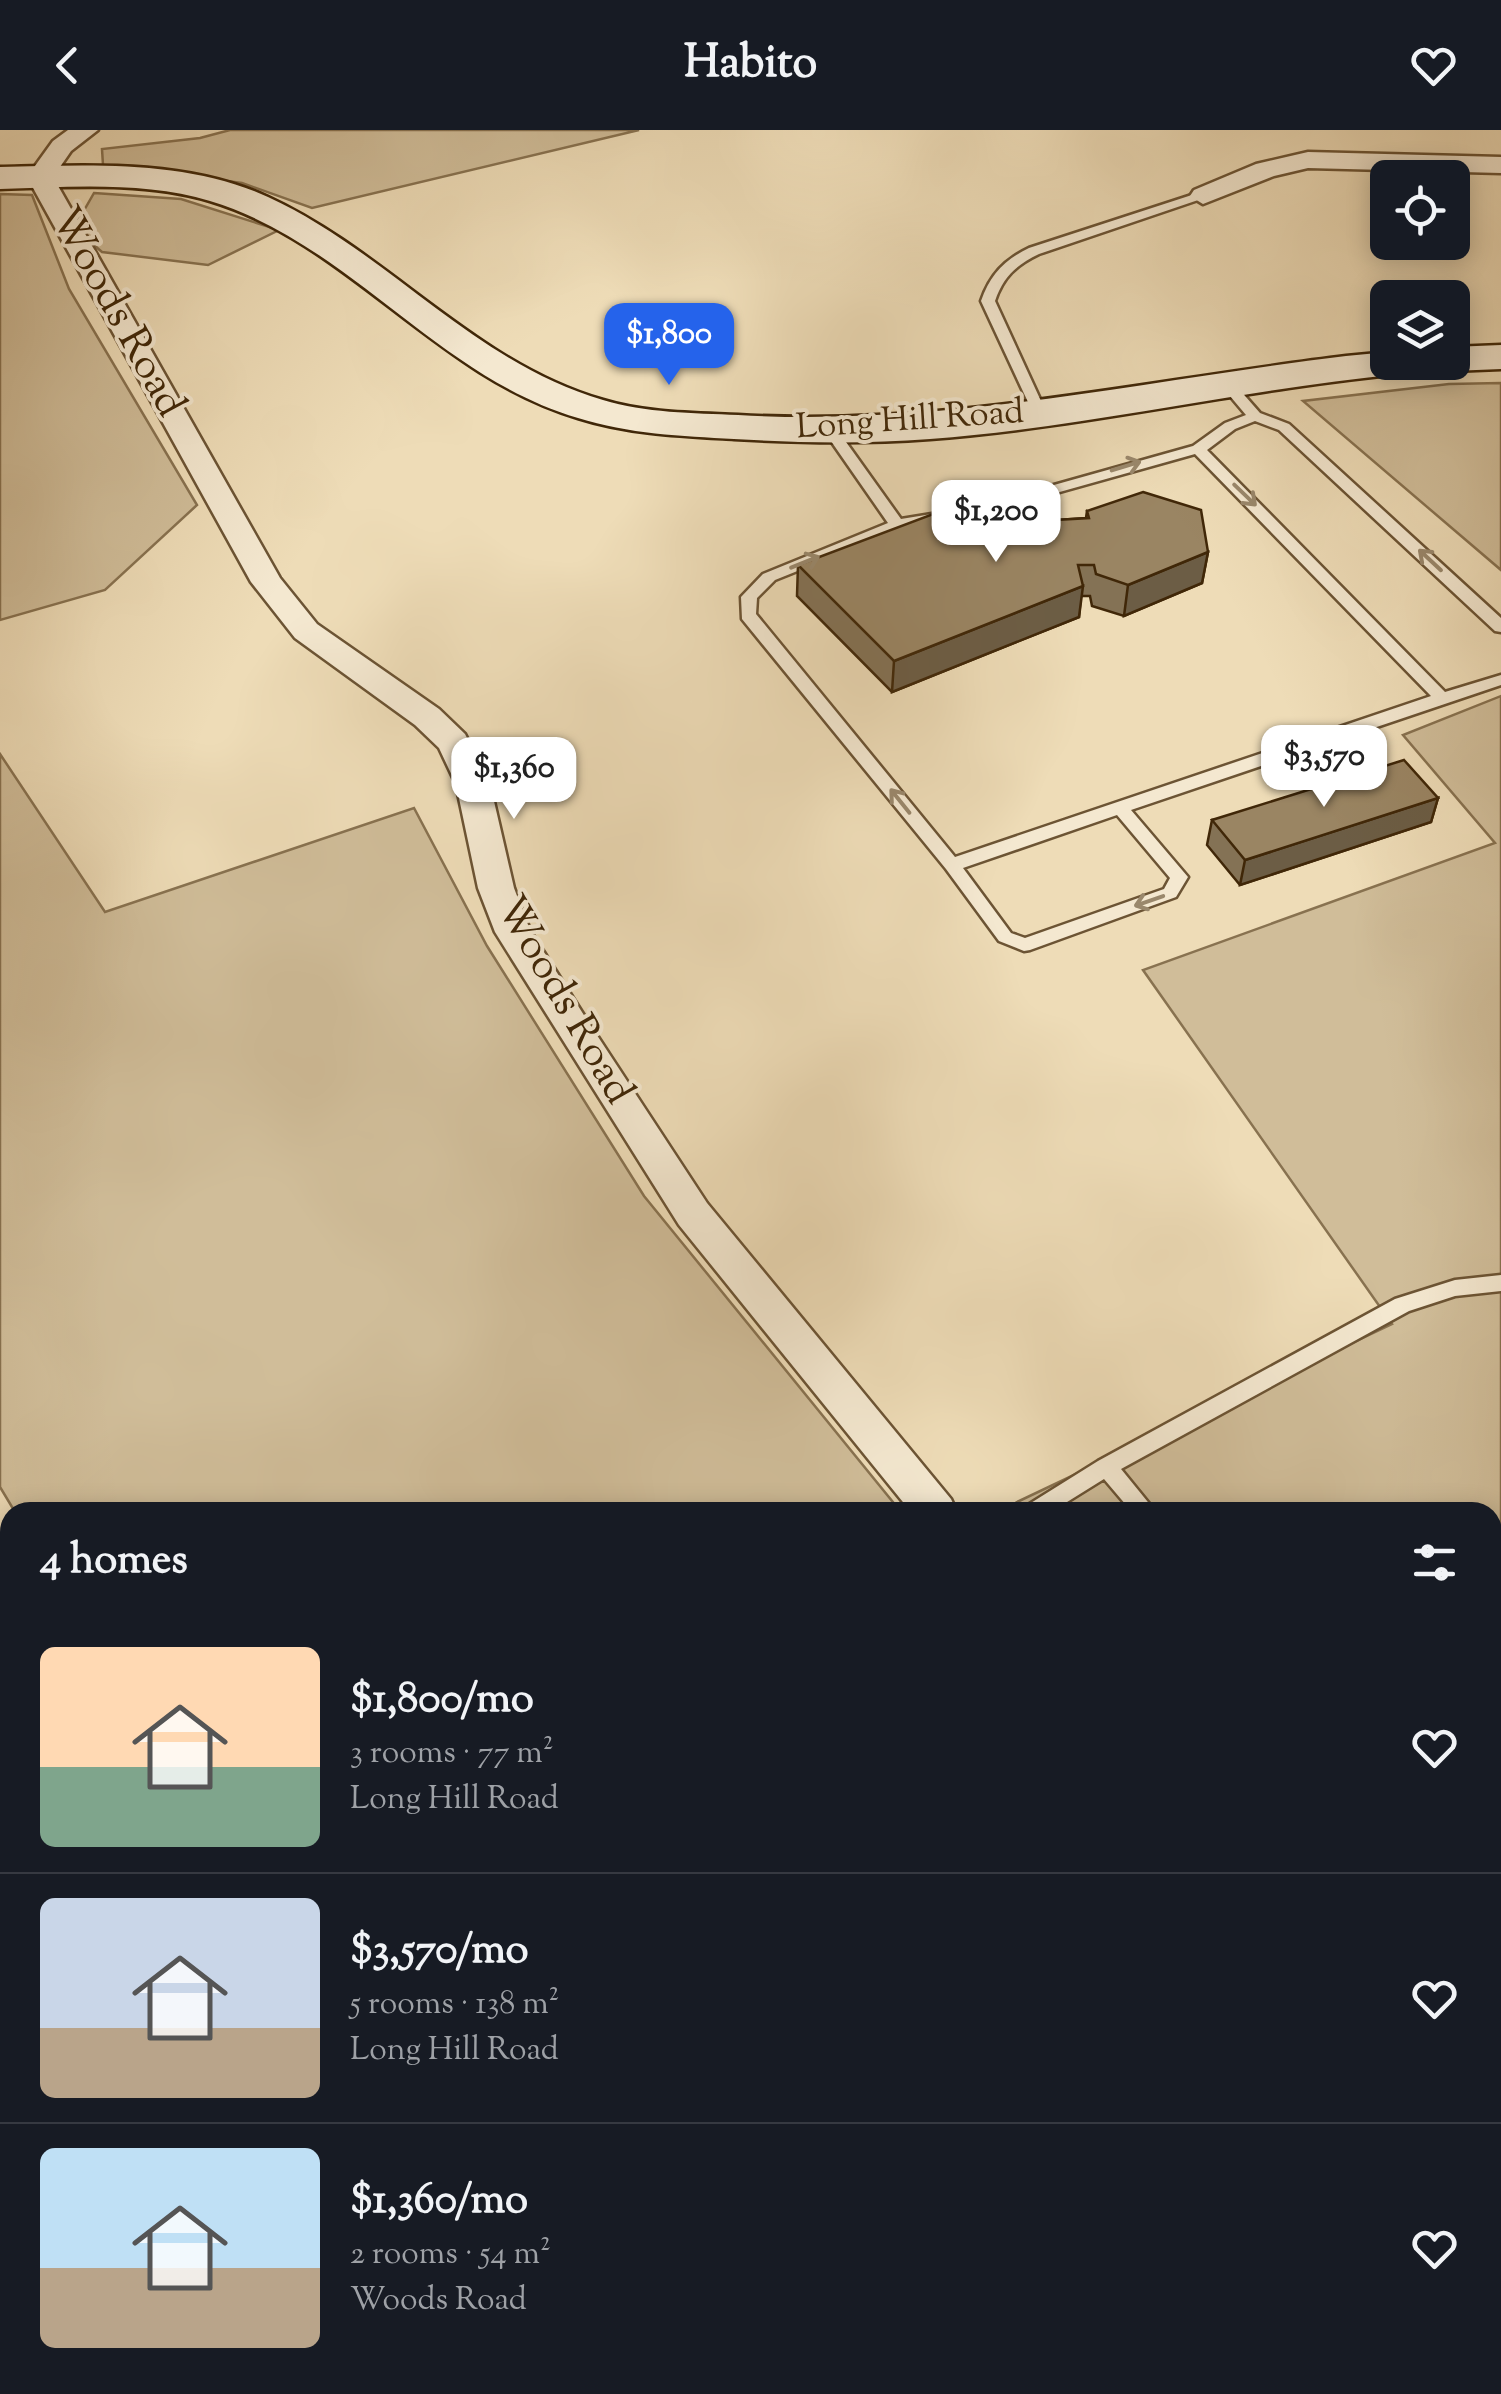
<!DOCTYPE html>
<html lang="en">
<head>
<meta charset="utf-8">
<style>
  :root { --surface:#171b24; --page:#20242c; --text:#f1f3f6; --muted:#9ea1a6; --line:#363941; --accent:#2563eb }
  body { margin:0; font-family:"Sorts Mill Goudy",serif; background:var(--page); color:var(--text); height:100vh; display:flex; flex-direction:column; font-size:38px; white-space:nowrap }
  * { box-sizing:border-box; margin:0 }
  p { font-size:32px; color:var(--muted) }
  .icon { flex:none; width:55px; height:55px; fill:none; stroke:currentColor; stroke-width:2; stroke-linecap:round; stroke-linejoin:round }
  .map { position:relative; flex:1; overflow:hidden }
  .drawer { position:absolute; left:0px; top:1372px; width:1502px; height:892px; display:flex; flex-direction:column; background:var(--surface); border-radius:30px 30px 0 0; box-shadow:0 5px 25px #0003 }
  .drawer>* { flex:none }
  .tools { position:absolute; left:1370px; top:30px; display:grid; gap:20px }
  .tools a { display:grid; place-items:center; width:100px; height:100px; border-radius:15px; background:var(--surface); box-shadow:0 5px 25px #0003; font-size:50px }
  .price { position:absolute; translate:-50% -85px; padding:0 22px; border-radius:20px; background:#fff; color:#222; font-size:32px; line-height:65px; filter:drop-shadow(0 2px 5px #0008) }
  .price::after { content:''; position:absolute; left:50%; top:60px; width:30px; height:22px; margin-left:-15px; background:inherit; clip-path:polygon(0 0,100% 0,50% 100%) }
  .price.on { background:var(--accent); color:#fff }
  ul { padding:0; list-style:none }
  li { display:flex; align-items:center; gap:30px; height:250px; padding:0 40px }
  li+li { border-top:2px solid var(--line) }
  li span { display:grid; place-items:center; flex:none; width:280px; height:200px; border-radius:15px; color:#555 }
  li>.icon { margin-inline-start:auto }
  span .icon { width:120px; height:120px; fill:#fffc; stroke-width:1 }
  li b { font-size:42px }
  h2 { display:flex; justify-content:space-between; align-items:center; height:120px; padding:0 40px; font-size:42px }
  header { display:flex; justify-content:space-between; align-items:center; height:130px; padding:0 40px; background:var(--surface); font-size:45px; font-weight:800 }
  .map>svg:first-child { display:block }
  .green { fill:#d0bd99; stroke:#887250; stroke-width:2.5 }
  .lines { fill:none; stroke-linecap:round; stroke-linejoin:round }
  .lane-casing { stroke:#6c5434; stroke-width:5 }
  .street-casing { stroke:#6c5434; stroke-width:5 }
  .secondary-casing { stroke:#402708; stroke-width:5 }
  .path { stroke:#402708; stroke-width:8; stroke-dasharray:9 6; stroke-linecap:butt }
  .lane { fill:#f4e8d0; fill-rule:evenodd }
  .street { fill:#f4e8d0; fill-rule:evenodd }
  .secondary { fill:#f4e8d0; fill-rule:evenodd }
  .wall { fill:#847255; stroke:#402708; stroke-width:2.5 }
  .shaded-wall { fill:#6c5d45; stroke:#402708; stroke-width:2.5 }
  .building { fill:#9a8563; stroke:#402708; stroke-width:2.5 }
  .oneway { stroke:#9a886c }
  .labels { text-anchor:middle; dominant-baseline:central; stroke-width:8; stroke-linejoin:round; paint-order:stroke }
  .far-street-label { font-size:35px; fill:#402708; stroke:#f4e8d0 }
  .street-label { font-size:42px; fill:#402708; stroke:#f4e8d0 }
</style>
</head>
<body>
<header><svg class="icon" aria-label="back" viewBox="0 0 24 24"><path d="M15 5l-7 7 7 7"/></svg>Habito<svg class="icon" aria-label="heart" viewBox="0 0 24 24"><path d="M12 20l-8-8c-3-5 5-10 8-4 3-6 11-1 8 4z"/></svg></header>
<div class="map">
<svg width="1501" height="2264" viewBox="0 0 1501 2264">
  <rect width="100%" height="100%" fill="#eedcb7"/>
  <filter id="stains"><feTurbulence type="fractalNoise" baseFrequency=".002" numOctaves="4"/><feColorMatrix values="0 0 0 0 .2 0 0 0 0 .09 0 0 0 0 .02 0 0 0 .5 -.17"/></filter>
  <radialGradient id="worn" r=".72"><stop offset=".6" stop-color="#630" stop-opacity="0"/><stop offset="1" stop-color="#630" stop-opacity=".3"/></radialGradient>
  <path class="green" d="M230,0H639L312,78L242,53L103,35L102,19L200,8Z
    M94,63L181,69L279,100L208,135L102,122L74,98Z
    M0,64L32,65L69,159L197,375L105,460L0,490Z
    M1501,253V440L1303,271L1449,254Z
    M1501,566V2264H1440L1435,2255H1492V1382H1024L1017,1372L1392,1194L1143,840L1495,713L1403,605Z
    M0,624L105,782L414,678L487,816L644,1066L901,1382H15L0,1357Z
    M461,2255H1313L1318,2264H467Z"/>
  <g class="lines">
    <defs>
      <path id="lane" d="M1198,63L1210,66L1039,124C1016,135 1003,147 995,171L1046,282L1034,285L981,171C990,145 1004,130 1029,118Z
        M1226,249L1231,250L1260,283L1289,294L1501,488V502L1495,501L1279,300L1255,291L1235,299L1207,320L1445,562L1501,545V555L1131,680L1188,747L1176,767L1030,820L1024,821L999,811L946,739L742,489L741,467L763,444L888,393L824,301L826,298H836L901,389L950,381V387L902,399L775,450L757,468L756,484L955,727L1431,566L1195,324L1006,377L978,383L970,378L973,375L1029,362L1193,316L1225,293L1246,285L1219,253ZM1117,685L1170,748L1164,759L1025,808L1011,803L963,738Z
        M1501,1145V1161L1455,1166L1409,1181L1121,1339L1156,1382H1132L1104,1349L1051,1382H1023L1026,1376L1098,1331L1395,1169L1455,1150Z
        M1501,1844V1868L1492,1870V1846Z"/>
      <path id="street" d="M68,0H98L71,21L53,47L280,448L317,494L439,579L465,604L490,654L514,758L530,800L587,890L707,1073L951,1369L957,1382H911L679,1095L495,802L478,758L456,654L439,618L415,595L295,508L251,452L27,47L53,11Z
        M1308,22L1501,27V43L1308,38L1274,46L1203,74L1190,66L1194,60L1256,34Z
        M1325,2255H1379L1382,2264H1328Z"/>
      <path id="secondary" d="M0,37C88,35 186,29 268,67C388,122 474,233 603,270C645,283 693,283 738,285C947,297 1140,251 1346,226L1388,222V232H1420L1415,240L1401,244C1243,259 1088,297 930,309C865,314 800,313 734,309C682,306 628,304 578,288C437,247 349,113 210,71C144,51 69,57 0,59Z
        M1501,215V239L1452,241L1435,232H1452V217Z"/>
    </defs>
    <use href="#lane" class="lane-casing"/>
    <use href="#street" class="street-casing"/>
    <use href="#secondary" class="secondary-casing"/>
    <path class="path" d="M0,1744L10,1757
      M0,1833L10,1847
      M218,2255L224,2264
      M229,2264L241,2255"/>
    <use href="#lane" class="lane"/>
    <use href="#street" class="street"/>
    <use href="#secondary" class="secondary"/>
  </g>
  <path class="wall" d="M1087,381L1208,422L1202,453L1124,486L1092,476L1090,466H1081L1079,487L892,562L797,466L798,435L1056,390L1086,388Z
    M1438,668L1431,692L1240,755L1207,715L1212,690Z
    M0,1408L10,1420V1712L0,1699Z
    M1501,1496V1563L1492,1554V1501Z"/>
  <path class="shaded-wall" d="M1208,422L1202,453L1124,486L1128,455Z
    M1083,456L1079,487L892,562L894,531Z
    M1438,668L1431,692L1240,755L1245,730Z
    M1501,1727V1744L1492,1746V1730Z
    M1501,2195V2206L1492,2208V2198Z"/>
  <path class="building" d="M1143,362L1201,380L1208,422L1128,455L1096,444L1094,435H1078L1083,456L894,531L798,435L981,366L1056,390L1089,388L1087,381Z
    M1404,630L1438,668L1245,730L1212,690Z
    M0,1408L10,1420V1704L0,1690V1640L2,1639L0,1637Z
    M1501,1496V1532L1492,1523V1501Z
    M1492,1577L1501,1594V1727L1492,1730Z
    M1492,1976L1501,1996V2195L1492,2198Z
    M251,2255H378L385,2264H257Z"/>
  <defs><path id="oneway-shaft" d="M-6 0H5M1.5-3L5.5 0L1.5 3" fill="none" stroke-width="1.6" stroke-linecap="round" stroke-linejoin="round" transform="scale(2.5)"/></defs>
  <g class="oneway">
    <use href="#oneway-shaft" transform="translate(1126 336) rotate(-17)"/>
    <use href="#oneway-shaft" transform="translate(1245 365) rotate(44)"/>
    <use href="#oneway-shaft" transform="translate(1430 430) rotate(-137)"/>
    <use href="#oneway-shaft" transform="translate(805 432) rotate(-22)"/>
    <use href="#oneway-shaft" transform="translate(900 671) rotate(-129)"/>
    <use href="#oneway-shaft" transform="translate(1149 771) rotate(161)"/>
  </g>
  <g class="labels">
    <g class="far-street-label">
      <text transform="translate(910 291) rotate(-4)">Long Hill Road</text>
    </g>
    <g class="street-label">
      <text transform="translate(116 183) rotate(61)">Woods Road</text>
      <text transform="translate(563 871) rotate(60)">Woods Road</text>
    </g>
  </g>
  <rect width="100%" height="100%" filter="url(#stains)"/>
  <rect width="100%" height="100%" fill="url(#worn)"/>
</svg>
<div class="tools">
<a><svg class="icon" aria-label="locate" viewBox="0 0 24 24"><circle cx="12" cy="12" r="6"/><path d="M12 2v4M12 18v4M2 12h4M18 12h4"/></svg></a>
<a><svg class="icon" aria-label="layers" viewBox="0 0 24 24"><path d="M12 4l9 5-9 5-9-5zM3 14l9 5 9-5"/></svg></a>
</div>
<b class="price on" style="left:669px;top:258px">$1,800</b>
<b class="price" style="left:996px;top:435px">$1,200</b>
<b class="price" style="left:1324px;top:680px">$3,570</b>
<b class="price" style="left:514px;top:692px">$1,360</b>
<section class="drawer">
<h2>4 homes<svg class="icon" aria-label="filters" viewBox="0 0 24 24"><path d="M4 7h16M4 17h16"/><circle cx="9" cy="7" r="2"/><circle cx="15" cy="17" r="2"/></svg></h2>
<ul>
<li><span style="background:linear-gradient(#ffd9b3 60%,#7fa58c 0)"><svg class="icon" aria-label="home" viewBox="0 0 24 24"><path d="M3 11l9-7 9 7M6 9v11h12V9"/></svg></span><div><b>$1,800/mo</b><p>3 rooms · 77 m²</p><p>Long Hill Road</p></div><svg class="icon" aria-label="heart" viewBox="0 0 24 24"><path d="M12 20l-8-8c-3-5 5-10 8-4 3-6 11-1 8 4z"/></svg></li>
<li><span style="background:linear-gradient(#c9d6e8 65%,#b9a48a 0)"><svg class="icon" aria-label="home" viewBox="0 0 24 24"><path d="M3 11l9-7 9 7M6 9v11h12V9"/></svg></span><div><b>$3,570/mo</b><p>5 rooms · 138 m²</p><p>Long Hill Road</p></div><svg class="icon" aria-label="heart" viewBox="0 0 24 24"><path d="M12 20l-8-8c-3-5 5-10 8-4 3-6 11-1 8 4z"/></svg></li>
<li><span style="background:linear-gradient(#bfe0f5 60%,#b9a48a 0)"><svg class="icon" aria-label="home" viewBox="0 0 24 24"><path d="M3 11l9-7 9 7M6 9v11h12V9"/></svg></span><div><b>$1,360/mo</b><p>2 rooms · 54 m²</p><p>Woods Road</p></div><svg class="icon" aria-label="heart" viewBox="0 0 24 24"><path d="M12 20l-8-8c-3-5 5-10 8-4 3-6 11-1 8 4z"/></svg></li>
</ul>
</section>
</div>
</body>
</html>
